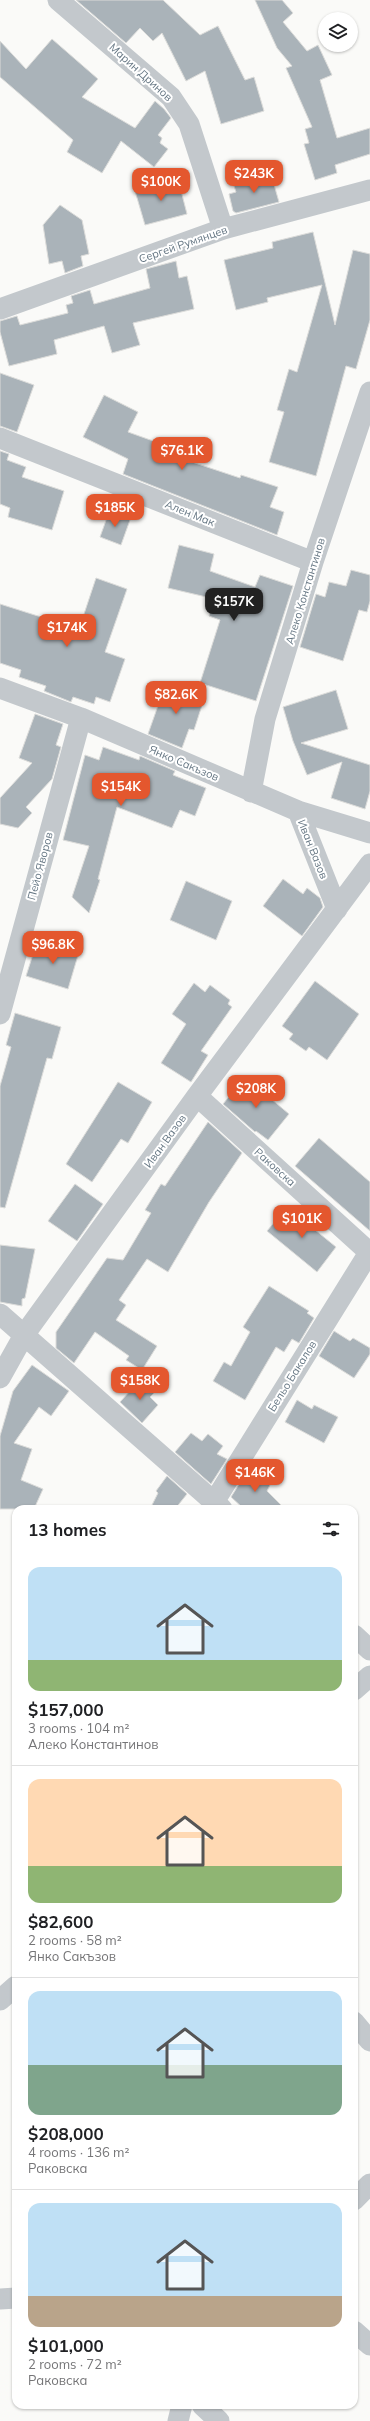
<!DOCTYPE html>
<html lang="en">
<head>
<meta charset="utf-8">
<style>
  :root { --surface:#fff; --page:#f2f2f2; --text:#202124; --muted:#757577; --line:#e0e0e0; --accent:#e4572e }
  body { margin:0; font-family:Mulish,sans-serif; background:var(--page); color:var(--text); height:100vh; display:flex; flex-direction:column; font-size:15px; white-space:nowrap }
  * { box-sizing:border-box; margin:0 }
  p { font-size:13px; color:var(--muted) }
  .icon { flex:none; width:22px; height:22px; fill:none; stroke:currentColor; stroke-width:2; stroke-linecap:round; stroke-linejoin:round }
  .map { position:relative; flex:1; overflow:hidden }
  .panel { position:absolute; left:12px; top:1505px; width:346px; height:904px; display:flex; flex-direction:column; background:var(--surface); border-radius:12px; box-shadow:0 1px 3px #0004 }
  .panel>* { flex:none }
  .tools { position:absolute; left:318px; top:12px; display:grid; gap:8px }
  .tools a { display:grid; place-items:center; width:40px; height:40px; border-radius:50%; background:var(--surface); box-shadow:0 1px 3px #0004; font-size:20px }
  .price { position:absolute; translate:-50% -34px; padding:0 9px; border-radius:8px; background:var(--accent); color:#fff; font-size:13px; line-height:26px; filter:drop-shadow(0 1px 2px #0008) }
  .price::after { content:''; position:absolute; left:50%; top:24px; width:12px; height:9px; margin-left:-6px; background:inherit; clip-path:polygon(0 0,100% 0,50% 100%) }
  .price.selected { background:#222; color:#fff }
  ul { padding:0; list-style:none }
  li { display:grid; align-content:center; gap:8px; height:212px; padding:0 16px }
  li+li { border-top:1px solid var(--line) }
  li span { display:grid; place-items:center; height:124px; border-radius:12px; color:#555 }
  li>.icon { margin-inline-start:auto }
  span .icon { width:72px; height:72px; fill:#fffc; stroke-width:1 }
  li b { font-size:17px }
  h2 { display:flex; justify-content:space-between; align-items:center; height:48px; padding:0 16px; font-size:17px }
  .map>svg:first-child { display:block }
  .building { fill:#aab3b9; stroke:#dcdcda }
  .lines { fill:none; stroke-linecap:round; stroke-linejoin:round }
  .minor { stroke:#c3c8cc; stroke-width:21 }
  .labels { text-anchor:middle; dominant-baseline:central; stroke-width:4; stroke-linejoin:round; paint-order:stroke }
  .street-label { font-size:11px; fill:#657683; stroke:#fff }
</style>
</head>
<body>
<div class="map">
<svg width="370" height="2421" viewBox="0 0 370 2421">
  <rect width="100%" height="100%" fill="#fafaf8"/>
  <path class="building" d="M76,0H163L200,35L218,26L245,80L254,77L264,111L221,124L205,71L186,81L162,33L153,41L140,28L126,43Z
    M255,0H282L293,13L283,22L307,51L318,45L332,75L320,80L337,138L370,128V154L335,165L337,173L315,180L304,144L309,143L305,129L312,127L286,68L292,66L277,48Z
    M52,39L98,79L82,97L135,128L155,101L164,109L171,118L158,135L162,138L160,143L168,149L154,167L121,141L102,173L67,152L73,140L0,77V41L26,69Z
    M271,174L279,202L236,213L233,211L229,194L236,192L233,183Z
    M178,179L187,214L145,225L135,191Z
    M60,205L82,220L89,254L81,256L83,266L65,273L62,261L49,264L43,225Z
    M313,232L335,325L353,250L370,254V320L356,369L346,366L316,476L269,462L284,412L277,410L289,369L297,372L322,285L267,298L268,302L236,310L224,260L273,248L272,242Z
    M176,261L179,278L187,276L194,309L133,323L140,345L112,353L104,326L54,340L57,354L9,366L0,332V321L17,316L20,325L68,313L66,305L73,303L71,296L90,290L94,304L150,288L146,269Z
    M0,373L34,385L17,432L0,426Z
    M104,395L138,412L128,432L170,447L168,454L240,478L241,475L278,487L270,507L284,512L277,535L123,474L128,459L83,437Z
    M0,451L9,454L7,460L26,467L22,477L64,491L52,530L8,517L10,508L0,504Z
    M109,512L130,520L121,545L100,537Z
    M179,545L214,554L210,571L255,587L260,575L293,586L256,701L200,683L220,620L209,616L215,599L168,588Z
    M351,570L370,575V601L367,612L359,610L343,661L300,647L316,594L325,597L329,582L346,586Z
    M96,578L127,589L105,652L125,659L110,702L96,697L94,704L73,697L71,702L44,691L46,686L19,677L21,670L0,663V604L79,629Z
    M166,683L205,696L194,730L189,729L182,748L148,734Z
    M336,690L348,729L301,743L370,765V791L365,809L331,798L342,762L307,775L293,741L283,707Z
    M35,714L63,724L56,745L61,747L52,779L26,807L32,813L18,828L0,824V798L32,763L19,758Z
    M103,747L139,760L140,756L175,771L173,775L206,788L195,816L180,810L172,828L117,807L98,879L100,880L89,913L72,897L89,846L63,840L85,755L99,760Z
    M283,879L303,894L307,888L320,898L323,907L302,936L263,906Z
    M186,881L232,901L216,940L170,920Z
    M54,943L79,952L68,989L26,976L36,945L52,950Z
    M315,981L359,1014L327,1060L309,1047L306,1051L289,1039L293,1034L282,1026Z
    M194,983L205,992L210,985L230,1000L228,1004L232,1007L201,1051L208,1055L191,1082L161,1063L186,1024L172,1014Z
    M15,1013L61,1027L52,1059L47,1058L5,1208L0,1207V1086L11,1047L6,1045Z
    M245,1077L289,1114L268,1140L256,1131L255,1132L223,1104Z
    M118,1082L152,1102L128,1143L121,1139L92,1182L66,1164Z
    M208,1122L242,1153L209,1202L168,1272L147,1259L119,1300L126,1305L116,1320L157,1346L142,1370L126,1360L129,1356L95,1332L74,1363L56,1348V1332L107,1258L123,1260L151,1213L145,1210L161,1184L165,1186Z
    M319,1138L370,1182V1231L295,1166Z
    M75,1184L103,1204L77,1241L48,1221Z
    M287,1207L336,1247L317,1272L267,1231Z
    M0,1245L35,1249L25,1298L22,1299V1306L0,1302Z
    M269,1286L309,1311L307,1313L314,1318L299,1343L292,1339L284,1352L276,1347L245,1400L213,1381L224,1362L231,1366L250,1332L243,1327Z
    M334,1331L350,1341L353,1338L370,1348V1354L354,1378L319,1356Z
    M32,1365L69,1391L51,1416L39,1407L14,1443L32,1449L21,1480L43,1489L34,1509H0V1436L13,1391Z
    M142,1378L156,1391L150,1397L158,1405L142,1423L120,1402Z
    M297,1400L312,1409L314,1405L338,1417L324,1443L285,1422Z
    M191,1433L202,1441L208,1434L223,1446L217,1454L227,1459L211,1484L175,1452Z
    M248,1470L272,1481L267,1491L285,1509H244L231,1497Z
    M167,1476L187,1494L175,1509H150L158,1493L156,1491Z"/>
  <g class="lines">
    <path class="minor" d="M58,0L171,97L189,124L223,229
      M0,309L223,229L370,190
      M0,438L313,562
      M0,688L81,718L298,811L370,833
      M251,792L265,719L313,562L370,392
      M298,811L337,909
      M0,1014L81,718
      M197,1096L370,1253
      M0,1314L222,1509
      M0,1378L24,1335L197,1096L370,864
      M214,1502L370,1251
      M354,1635L370,1650
      M354,1690L370,1676
      M0,2000L16,1986
      M354,2022L370,2041
      M354,2200L370,2184
      M0,2299L16,2298
      M354,2331L370,2345
      M202,2405L219,2421
      M178,2421L182,2405"/>
  </g>
  <g class="labels">
    <g class="street-label">
      <text transform="translate(141 72) rotate(42)">Марин Дринов</text>
      <text transform="translate(183 244) rotate(-19)">Сергей Румянцев</text>
      <text transform="translate(190 513) rotate(22)">Ален Мак</text>
      <text transform="translate(305 591) rotate(-73)">Алеко Константинов</text>
      <text transform="translate(184 763) rotate(23)">Янко Сакъзов</text>
      <text transform="translate(313 849) rotate(68)">Иван Вазов</text>
      <text transform="translate(40 866) rotate(-75)">Пейо Яворов</text>
      <text transform="translate(165 1141) rotate(-54)">Иван Вазов</text>
      <text transform="translate(275 1167) rotate(42)">Раковска</text>
      <text transform="translate(292 1376) rotate(-58)">Бельо Бакалов</text>
    </g>
  </g>
</svg>
<div class="tools">
<a><svg class="icon" aria-label="layers" viewBox="0 0 24 24"><path d="M12 4l9 5-9 5-9-5zM3 14l9 5 9-5"/></svg></a>
</div>
<b class="price" style="left:254px;top:194px">$243K</b>
<b class="price" style="left:161px;top:202px">$100K</b>
<b class="price" style="left:182px;top:471px">$76.1K</b>
<b class="price" style="left:115px;top:528px">$185K</b>
<b class="price selected" style="left:234px;top:622px">$157K</b>
<b class="price" style="left:67px;top:648px">$174K</b>
<b class="price" style="left:176px;top:715px">$82.6K</b>
<b class="price" style="left:121px;top:807px">$154K</b>
<b class="price" style="left:53px;top:965px">$96.8K</b>
<b class="price" style="left:256px;top:1109px">$208K</b>
<b class="price" style="left:302px;top:1239px">$101K</b>
<b class="price" style="left:140px;top:1401px">$158K</b>
<b class="price" style="left:255px;top:1493px">$146K</b>
<section class="panel">
<h2>13 homes<svg class="icon" aria-label="filters" viewBox="0 0 24 24"><path d="M4 7h16M4 17h16"/><circle cx="9" cy="7" r="2"/><circle cx="15" cy="17" r="2"/></svg></h2>
<ul>
<li><span style="background:linear-gradient(#bfe0f5 75%,#8fb573 0)"><svg class="icon" aria-label="home" viewBox="0 0 24 24"><path d="M3 11l9-7 9 7M6 9v11h12V9"/></svg></span><div><b>$157,000</b><p>3 rooms · 104 m²</p><p>Алеко Константинов</p></div></li>
<li><span style="background:linear-gradient(#ffd9b3 70%,#8fb573 0)"><svg class="icon" aria-label="home" viewBox="0 0 24 24"><path d="M3 11l9-7 9 7M6 9v11h12V9"/></svg></span><div><b>$82,600</b><p>2 rooms · 58 m²</p><p>Янко Сакъзов</p></div></li>
<li><span style="background:linear-gradient(#bfe0f5 60%,#7fa58c 0)"><svg class="icon" aria-label="home" viewBox="0 0 24 24"><path d="M3 11l9-7 9 7M6 9v11h12V9"/></svg></span><div><b>$208,000</b><p>4 rooms · 136 m²</p><p>Раковска</p></div></li>
<li><span style="background:linear-gradient(#bfe0f5 75%,#b9a48a 0)"><svg class="icon" aria-label="home" viewBox="0 0 24 24"><path d="M3 11l9-7 9 7M6 9v11h12V9"/></svg></span><div><b>$101,000</b><p>2 rooms · 72 m²</p><p>Раковска</p></div></li>
</ul>
</section>
</div>
</body>
</html>
